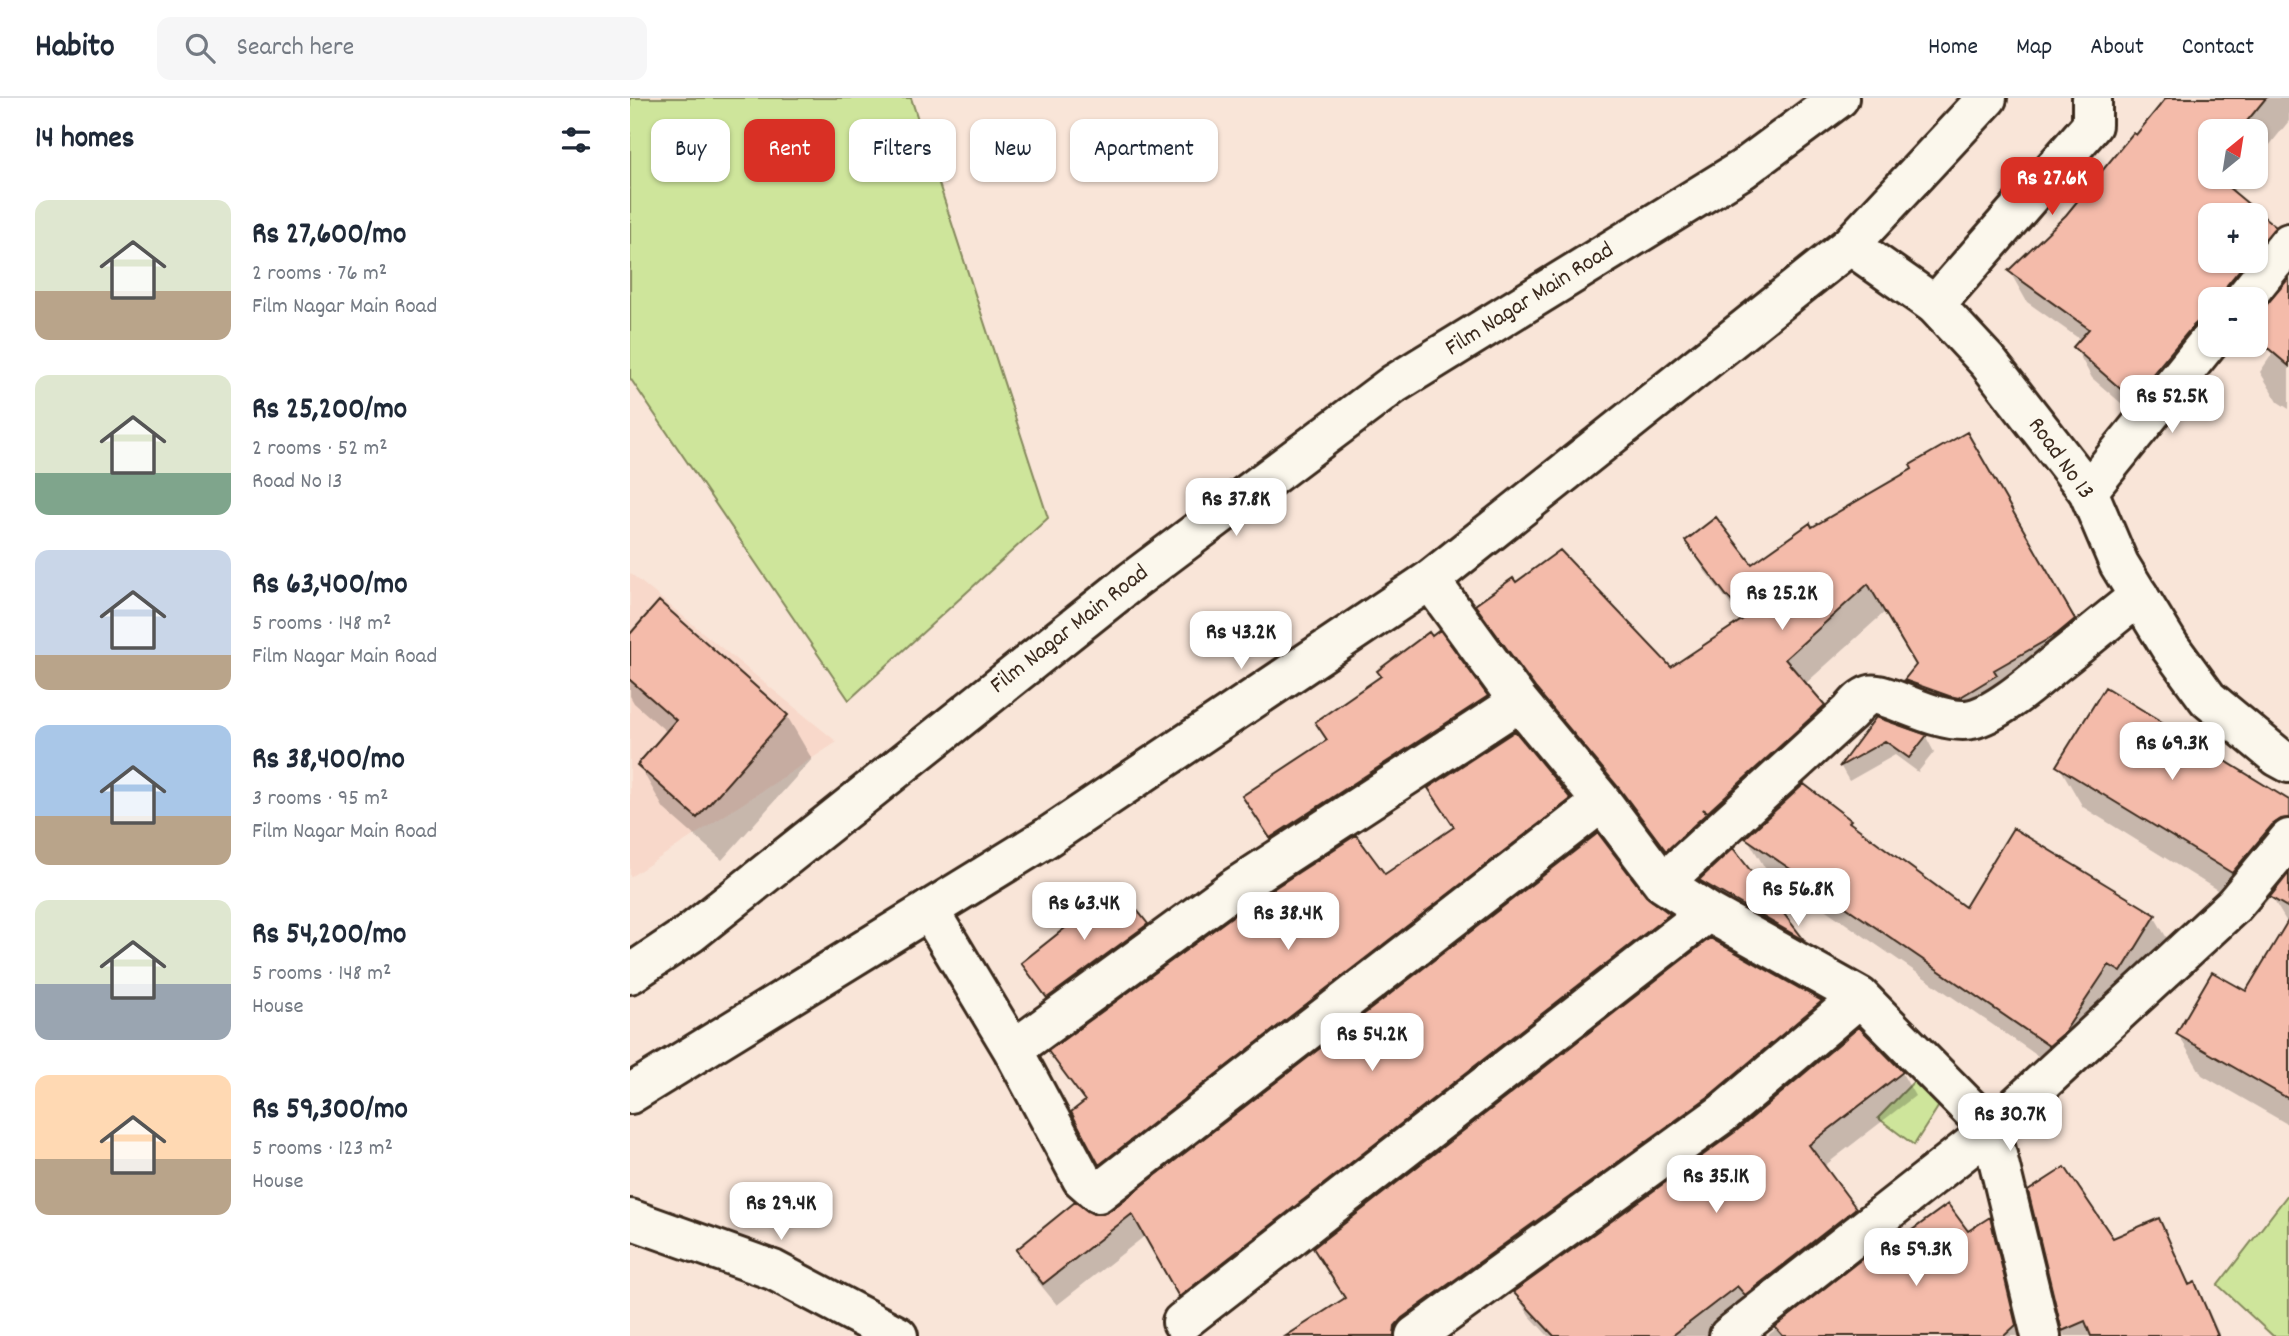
<!DOCTYPE html>
<html lang="en">
<head>
<meta charset="utf-8">
<style>
  :root { --surface:#fff; --page:#f6f6f7; --text:#1f2937; --muted:#747a83; --line:#e0e1e3; --accent:#d93025 }
  body { margin:0; font-family:Dekko,sans-serif; background:var(--page); color:var(--text); height:100vh; display:flex; flex-direction:column; font-size:26px; white-space:nowrap }
  * { box-sizing:border-box; margin:0 }
  p { font-size:23px; color:var(--muted) }
  .icon { flex:none; width:38px; height:38px; fill:none; stroke:currentColor; stroke-width:2; stroke-linecap:round; stroke-linejoin:round }
  .map { position:relative; flex:1; overflow:hidden }
  .details { display:flex; flex-direction:column; background:var(--surface); width:630px }
  .details>* { flex:none }
  .guide { position:absolute; left:21px; top:21px; width:665px; height:63px; display:flex; gap:14px }
  .needle { width:46px; rotate:30deg }
  .tools { position:absolute; left:1568px; top:21px; display:grid; gap:14px }
  .tools a { display:grid; place-items:center; width:70px; height:70px; border-radius:14px; background:var(--surface); box-shadow:0 2px 5px #0004; font-size:35px }
  .price { position:absolute; translate:-50% -60px; padding:0 16px; border-radius:14px; background:#fff; color:#222; font-size:23px; line-height:46px; filter:drop-shadow(0 2px 4px #0008) }
  .price::after { content:''; position:absolute; left:50%; top:42px; width:21px; height:16px; margin-left:-10px; background:inherit; clip-path:polygon(0 0,100% 0,50% 100%) }
  .price.current { background:var(--accent); color:#fff }
  ul { padding:0; list-style:none }
  li { display:flex; align-items:center; gap:21px; height:175px; padding:0 35px }
  li span { display:grid; place-items:center; flex:none; width:196px; height:140px; border-radius:14px; color:#555 }
  li>.icon { margin-inline-start:auto }
  span .icon { width:84px; height:84px; fill:#fffc; stroke-width:1 }
  li b { font-size:30px }
  h2 { display:flex; justify-content:space-between; align-items:center; height:84px; padding:0 35px; font-size:30px }
  .tag { padding:0 24px; border-radius:14px; background:var(--surface); box-shadow:0 2px 5px #0004; font-size:24px; line-height:63px }
  .tag.current { background:var(--accent); color:#fff }
  header { display:flex; align-items:center; gap:42px; box-sizing:border-box; height:98px; padding:0 35px; background:var(--surface); border-bottom:2px solid var(--line) }
  header strong { font-size:33px }
  nav { display:flex; gap:38px; margin-inline-start:auto; font-size:24px }
  .search { width:490px; height:63px; background:var(--page); display:flex; align-items:center; gap:18px; box-sizing:border-box; padding:0 24px; border-radius:14px; color:var(--muted); font-size:26px }
  main { display:flex; flex:1; min-height:0 }
  .map>svg:first-child { display:block }
  .built { fill:#f8d8ca }
  .green { fill:#cee59b; stroke:#84885c; stroke-width:2 }
  .shadow { fill:#0003; fill-rule:evenodd }
  .building { fill:#f4bbaa; stroke:#3b2a1e; stroke-width:2 }
  .lines { fill:none; stroke-linecap:round; stroke-linejoin:round }
  .street-casing { stroke:#3b2a1e; stroke-width:44 }
  .secondary-casing { stroke:#3b2a1e; stroke-width:44 }
  .street { stroke:#fbf7ec; stroke-width:38 }
  .secondary { stroke:#fbf7ec; stroke-width:38 }
  .labels { text-anchor:middle; dominant-baseline:central; stroke-width:7; stroke-linejoin:round; paint-order:stroke }
  .street-label { font-size:24px; fill:#3b2a1e; stroke:#fbf7ec }
</style>
</head>
<body>
<header>
<strong>Habito</strong>
<div class="search"><svg class="icon" aria-label="search" viewBox="0 0 24 24"><circle cx="10" cy="10" r="6"/><path d="M15 15l6 6"/></svg>Search here</div>
<nav><a>Home</a><a>Map</a><a>About</a><a>Contact</a></nav>
</header>
<main>
<section class="details">
<h2>14 homes<svg class="icon" aria-label="filters" viewBox="0 0 24 24"><path d="M4 7h16M4 17h16"/><circle cx="9" cy="7" r="2"/><circle cx="15" cy="17" r="2"/></svg></h2>
<ul>
<li><span style="background:linear-gradient(#dfe7d0 65%,#b9a48a 0)"><svg class="icon" aria-label="home" viewBox="0 0 24 24"><path d="M3 11l9-7 9 7M6 9v11h12V9"/></svg></span><div><b>Rs 27,600/mo</b><p>2 rooms · 76 m²</p><p>Film Nagar Main Road</p></div></li>
<li><span style="background:linear-gradient(#dfe7d0 70%,#7fa58c 0)"><svg class="icon" aria-label="home" viewBox="0 0 24 24"><path d="M3 11l9-7 9 7M6 9v11h12V9"/></svg></span><div><b>Rs 25,200/mo</b><p>2 rooms · 52 m²</p><p>Road No 13</p></div></li>
<li><span style="background:linear-gradient(#c9d6e8 75%,#b9a48a 0)"><svg class="icon" aria-label="home" viewBox="0 0 24 24"><path d="M3 11l9-7 9 7M6 9v11h12V9"/></svg></span><div><b>Rs 63,400/mo</b><p>5 rooms · 148 m²</p><p>Film Nagar Main Road</p></div></li>
<li><span style="background:linear-gradient(#a9c7e8 65%,#b9a48a 0)"><svg class="icon" aria-label="home" viewBox="0 0 24 24"><path d="M3 11l9-7 9 7M6 9v11h12V9"/></svg></span><div><b>Rs 38,400/mo</b><p>3 rooms · 95 m²</p><p>Film Nagar Main Road</p></div></li>
<li><span style="background:linear-gradient(#dfe7d0 60%,#9aa5b1 0)"><svg class="icon" aria-label="home" viewBox="0 0 24 24"><path d="M3 11l9-7 9 7M6 9v11h12V9"/></svg></span><div><b>Rs 54,200/mo</b><p>5 rooms · 148 m²</p><p>House</p></div></li>
<li><span style="background:linear-gradient(#ffd9b3 60%,#b9a48a 0)"><svg class="icon" aria-label="home" viewBox="0 0 24 24"><path d="M3 11l9-7 9 7M6 9v11h12V9"/></svg></span><div><b>Rs 59,300/mo</b><p>5 rooms · 123 m²</p><p>House</p></div></li>
</ul>
</section>
<div class="map">
<svg width="1659" height="1238" viewBox="0 0 1659 1238">
  <rect width="100%" height="100%" fill="#f9e5d8"/>
  <filter id="ink" filterUnits="userSpaceOnUse"><feTurbulence type="fractalNoise" baseFrequency=".0143" numOctaves="2"/><feDisplacementMap in="SourceGraphic" scale="14" xChannelSelector="R" yChannelSelector="G"/><feConvolveMatrix kernelMatrix="1 2 1 2 8 2 1 2 1" color-interpolation-filters="sRGB"/></filter>
  <g filter="url(#ink)">
    <path class="built" d="M0,475L207,644L0,779Z"/>
    <path class="green" d="M0,0H281L418,420L219,602L0,280Z
      M1294,973L1317,995L1284,1047L1248,1020Z
      M1659,1095V1238H1643L1588,1187Z"/>
    <path class="shadow" d="M1538,0H1659V23L1626,64V33H1580V79H1614L1602,94L1644,130L1659,155L1626,201H1580V247L1520,330L1462,280L1445,249L1451,242L1397,204L1380,174L1437,118ZM1580,117H1626V163H1580Z
      M1659,231V311L1648,304L1630,274Z
      M1336,336L1460,551L1379,601L1292,611L1276,583L1288,567L1256,513L1175,586L1194,608L1210,636L1053,780L1007,719L925,619L864,536L847,507L1041,571L1113,523L1074,472L1058,443L1121,469L1285,371ZM1299,589L1328,599L1326,603L1299,593Z
      M809,535L856,599L872,626L657,767L614,699L698,643L752,579Z
      M0,538L157,618L182,661L92,762L34,711L9,667L38,635L4,605L0,598Z
      M1247,621L1296,639L1304,654L1288,674L1265,657L1219,683L1211,669Z
      M1429,668L1659,704V1027L1572,977L1548,936L1617,896L1658,826L1641,798L1626,816L1453,709Z
      M939,702L949,718L480,1081L471,1066L456,1005L421,954L755,779L826,730Z
      M1219,723L1224,730L1336,811L1524,818L1542,849L1437,978L1135,770L1117,740Z
      M1103,753L1174,844L1180,855L1079,797L1071,782Z
      M487,790L517,827L525,842L427,914L393,865Z
      M1014,799L1039,817L1051,839L563,1220L516,1137L427,1207L400,1174L388,1152L462,1118H473Z
      M1191,904L1204,927L794,1238H669Z
      M1229,931L1272,975L1285,998L1193,1069L1224,1111L1238,1134L1106,1238H918L899,1217L885,1195L1106,1035Z
      M1400,1094L1483,1142L1528,1122L1561,1188L1564,1186L1577,1209L1590,1238H1434Z
      M1359,1122L1372,1144L1395,1238H1137L1252,1148L1256,1153L1338,1136Z"/>
    <path class="building" d="M1536,0H1636L1609,33H1580V69L1578,72L1580,79H1586L1646,129L1626,151V117H1580V163H1617L1597,187L1593,201H1580V213L1563,228L1502,301L1443,249L1459,231L1378,173L1436,117L1503,35L1506,37Z
      M1659,180V268L1626,240V219Z
      M1337,334L1445,521L1427,536L1364,572L1367,577L1329,600L1319,598L1274,582L1286,567L1238,486L1155,561L1195,607L1078,714L1073,711L1076,716L1036,753L989,690L906,591L845,507L883,480L886,484L930,452L1041,569L1116,519L1096,497L1055,443L1086,419L1122,466L1180,425L1182,429L1282,371L1280,367Z
      M29,503L158,617L67,720L7,667L46,622L0,582V536Z
      M810,532L858,598L640,740L612,698L697,642L685,624L751,578L747,573L799,534L802,538Z
      M1475,589L1659,702V720L1651,721L1642,727L1602,775L1426,668Z
      M1246,619L1297,637L1279,660L1255,643L1209,669Z
      M885,633L941,701L469,1067L441,1014L455,1003L418,953L615,809L726,737L755,776L824,729L798,690Z
      M1174,686L1221,722L1219,724L1335,809L1383,730L1526,817L1491,874L1479,867L1433,936L1419,948L1115,740Z
      M968,735L1016,798L1040,816L549,1199L502,1116L413,1186L386,1152L445,1104L463,1116H473L481,1112Z
      M1103,750L1175,843L1069,782Z
      M1659,775V810L1640,799Z
      M488,788L518,826L417,900L391,865Z
      M1659,821V1001L1546,936L1582,874L1616,893Z
      M1080,840L1192,903L1078,999L772,1220L765,1228L764,1238H656L715,1200L683,1150Z
      M1229,929L1273,974L1179,1047L1226,1110L1115,1197L1107,1188L1042,1238H924L883,1194L1105,1034Z
      M1435,1069L1483,1140L1529,1120L1559,1187L1565,1184L1588,1238H1461L1455,1223L1432,1233L1398,1093Z
      M1318,1106L1338,1133L1360,1119L1386,1227L1374,1238H1153L1145,1229L1252,1145L1256,1151Z"/>
    <g class="lines">
      <defs>
        <path id="street" d="M1614,201L1659,145
          M1305,207L1462,27V0
          M1458,393L1580,242
          M800,482L889,604L972,704L1033,785L1078,814L1230,899L1361,1032L1411,1238
          M1033,785L1220,614C1226,607 1231,600 1240,597C1254,592 1309,628 1342,621C1368,615 1405,582 1426,565C1454,543 1481,520 1509,498
          M299,812L383,952L452,1081L468,1095L972,704
          M383,952L603,791L889,604
          M0,1121L143,1172L268,1238
          M552,1224L1078,814
          M785,1238L1092,1016L1230,899
          M1099,1238L1361,1032L1604,807L1659,741"/>
        <path id="secondary" d="M1220,147L1305,207L1358,264L1458,393L1489,466L1540,549L1578,601L1648,659L1659,665
          M0,876L61,835L502,483L764,286L1113,71L1209,0
          M0,996L416,740L800,482L1220,147L1357,0"/>
      </defs>
      <use href="#street" class="street-casing"/>
      <use href="#secondary" class="secondary-casing"/>
      <use href="#street" class="street"/>
      <use href="#secondary" class="secondary"/>
    </g>
  </g>
  <g class="labels">
    <g class="street-label">
      <text transform="translate(900 202) rotate(-32)">Film Nagar Main Road</text>
      <text transform="translate(1430 361) rotate(54)">Road No 13</text>
      <text transform="translate(440 532) rotate(-38)">Film Nagar Main Road</text>
    </g>
  </g>
</svg>
<div class="tools">
<a><svg class="needle" viewBox="-14 -14 28 28"><path d="M0-13l5 13h-10z" fill="#e53935"/><path d="M0 13l5-13h-10z" fill="#747a83"/></svg></a>
<a>+</a>
<a>−</a>
</div>
<b class="price current" style="left:1422px;top:119px">Rs 27.6K</b>
<b class="price" style="left:1542px;top:337px">Rs 52.5K</b>
<b class="price" style="left:606px;top:440px">Rs 37.8K</b>
<b class="price" style="left:1152px;top:534px">Rs 25.2K</b>
<b class="price" style="left:611px;top:573px">Rs 43.2K</b>
<b class="price" style="left:1542px;top:684px">Rs 69.3K</b>
<b class="price" style="left:1168px;top:830px">Rs 56.8K</b>
<b class="price" style="left:454px;top:844px">Rs 63.4K</b>
<b class="price" style="left:658px;top:854px">Rs 38.4K</b>
<b class="price" style="left:742px;top:975px">Rs 54.2K</b>
<b class="price" style="left:1380px;top:1055px">Rs 30.7K</b>
<b class="price" style="left:1086px;top:1117px">Rs 35.1K</b>
<b class="price" style="left:151px;top:1144px">Rs 29.4K</b>
<b class="price" style="left:1286px;top:1190px">Rs 59.3K</b>
<div class="guide">
<a class="tag">Buy</a>
<a class="tag current">Rent</a>
<a class="tag">Filters</a>
<a class="tag">New</a>
<a class="tag">Apartment</a>
</div>
</div>
</main>
</body>
</html>
